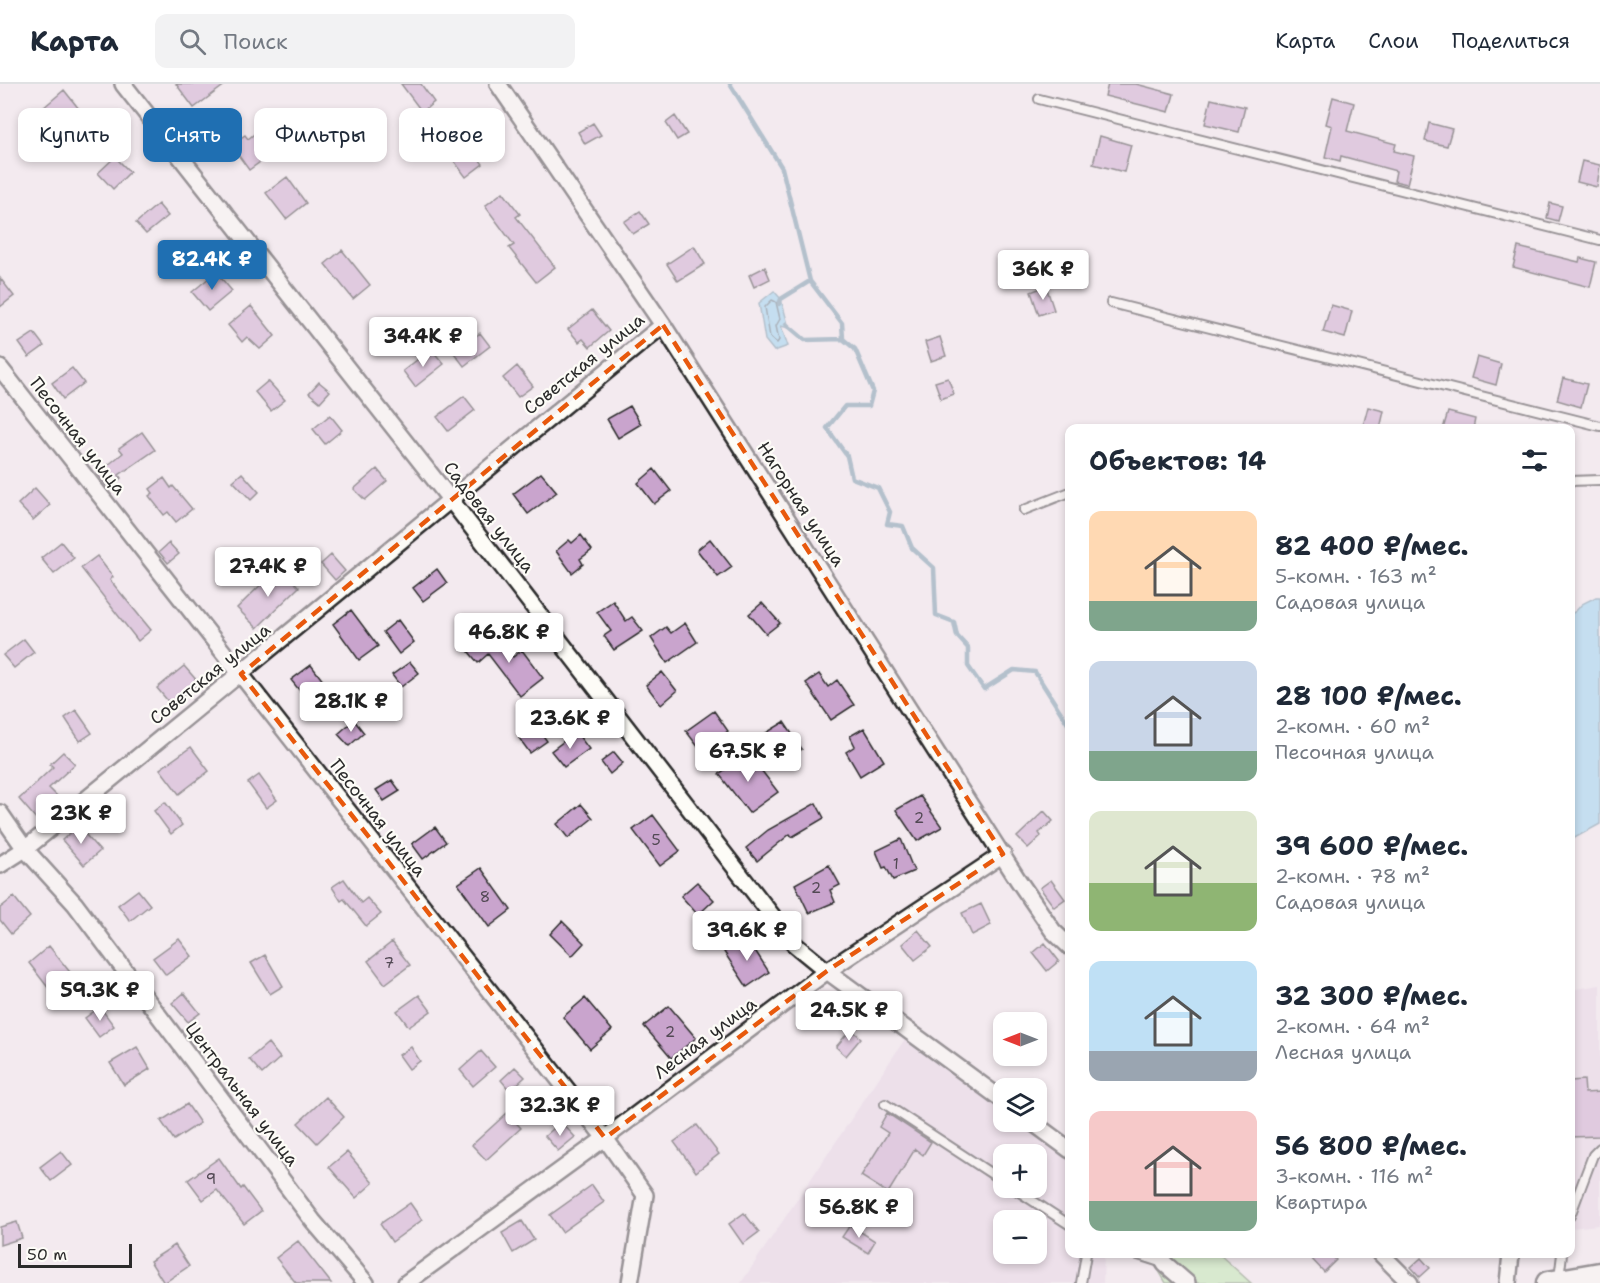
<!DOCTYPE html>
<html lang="ru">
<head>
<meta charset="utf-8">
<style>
  :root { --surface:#fff; --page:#f2f2f3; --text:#1f2937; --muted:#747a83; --line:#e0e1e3; --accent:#1f6fb2 }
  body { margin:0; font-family:"Shantell Sans",sans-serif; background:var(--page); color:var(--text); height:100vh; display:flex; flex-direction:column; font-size:22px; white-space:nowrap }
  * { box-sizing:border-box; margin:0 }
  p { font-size:20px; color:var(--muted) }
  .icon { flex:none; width:33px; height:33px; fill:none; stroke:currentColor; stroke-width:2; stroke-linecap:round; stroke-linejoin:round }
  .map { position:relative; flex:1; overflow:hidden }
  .sheet { position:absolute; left:1065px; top:340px; width:510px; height:834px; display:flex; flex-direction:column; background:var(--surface); border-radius:12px; box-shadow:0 3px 9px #0003 }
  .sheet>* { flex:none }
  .banner { position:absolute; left:18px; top:24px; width:570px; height:54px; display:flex; gap:12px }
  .needle { width:39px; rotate:270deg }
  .buttons { position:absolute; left:993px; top:928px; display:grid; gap:12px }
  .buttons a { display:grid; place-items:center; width:54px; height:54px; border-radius:12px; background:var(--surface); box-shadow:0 3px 9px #0003; font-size:30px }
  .scale { position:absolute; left:18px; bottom:15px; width:114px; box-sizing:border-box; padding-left:6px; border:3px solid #2b2b2b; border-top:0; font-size:16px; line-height:21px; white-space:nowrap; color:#2b2b2b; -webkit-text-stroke:4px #fdfcf7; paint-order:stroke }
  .price { position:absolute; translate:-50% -51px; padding:0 14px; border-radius:6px; background:#fff; color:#222; font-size:20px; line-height:39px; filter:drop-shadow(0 2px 3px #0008) }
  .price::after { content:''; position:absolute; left:50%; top:36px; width:18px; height:14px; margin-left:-9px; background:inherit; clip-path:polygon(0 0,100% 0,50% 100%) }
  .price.current { background:var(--accent); color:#fff }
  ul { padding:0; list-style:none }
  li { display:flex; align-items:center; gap:18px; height:150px; padding:0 24px }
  li span { display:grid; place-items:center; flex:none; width:168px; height:120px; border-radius:12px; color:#555 }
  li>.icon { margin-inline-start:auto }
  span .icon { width:72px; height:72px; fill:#fffc; stroke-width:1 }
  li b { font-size:26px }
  h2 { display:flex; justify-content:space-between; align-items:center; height:72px; padding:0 24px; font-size:26px }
  .tag { padding:0 21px; border-radius:12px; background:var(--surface); box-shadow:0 3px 9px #0003; font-size:21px; line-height:54px }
  .tag.current { background:var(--accent); color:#fff }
  header { display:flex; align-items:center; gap:36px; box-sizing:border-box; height:84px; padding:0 30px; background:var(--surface); border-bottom:2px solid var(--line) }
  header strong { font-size:28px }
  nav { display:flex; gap:33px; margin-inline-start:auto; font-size:21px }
  .search { width:420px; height:54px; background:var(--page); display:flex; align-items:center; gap:15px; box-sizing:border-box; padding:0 21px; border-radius:12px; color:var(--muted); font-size:22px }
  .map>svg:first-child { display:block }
  .built { fill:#e6d5e5; fill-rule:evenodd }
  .green { fill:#b8e8a8; stroke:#728a6a; stroke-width:1.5 }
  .water { fill:#8fd1f1; stroke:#678fa2; stroke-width:1.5 }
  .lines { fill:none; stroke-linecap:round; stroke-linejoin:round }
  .shore { stroke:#536d7a; stroke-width:1.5 }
  .stream { stroke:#678fa2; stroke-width:4.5 }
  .building { fill:#c9a4cd; stroke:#2b2b2b; stroke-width:1.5 }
  .service-casing { stroke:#2b2b2b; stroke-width:12 }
  .minor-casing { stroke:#2b2b2b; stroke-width:20 }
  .secondary-casing { stroke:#2b2b2b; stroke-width:27 }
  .service { stroke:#fdfcf7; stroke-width:8 }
  .minor { stroke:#fdfcf7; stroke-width:15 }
  .secondary { stroke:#fdfcf7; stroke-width:22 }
  .marked { fill:none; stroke:#e8590c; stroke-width:4.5; stroke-dasharray:12 8; stroke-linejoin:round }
  .labels { text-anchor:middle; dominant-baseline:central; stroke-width:4.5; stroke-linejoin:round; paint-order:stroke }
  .number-label { font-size:15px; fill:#524954 }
  .street-label { font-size:18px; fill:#2b2b2b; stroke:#fdfcf7 }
</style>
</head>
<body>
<header>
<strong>Карта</strong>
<div class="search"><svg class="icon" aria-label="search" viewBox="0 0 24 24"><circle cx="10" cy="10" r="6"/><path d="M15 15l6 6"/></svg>Поиск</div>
<nav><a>Карта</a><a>Слои</a><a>Поделиться</a></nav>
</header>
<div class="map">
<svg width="1600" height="1199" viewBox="0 0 1600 1199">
  <rect width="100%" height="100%" fill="#f3eaef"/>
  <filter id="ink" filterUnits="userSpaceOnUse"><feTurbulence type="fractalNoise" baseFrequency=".0167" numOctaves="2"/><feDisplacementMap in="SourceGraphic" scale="12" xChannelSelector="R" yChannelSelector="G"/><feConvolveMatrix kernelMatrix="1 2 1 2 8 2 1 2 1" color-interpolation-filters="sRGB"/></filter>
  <g filter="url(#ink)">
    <path class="built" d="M1600,901V1137L1598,1141L1571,1144L1570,906Z
      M907,952L1003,1025L1004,1038H1020L1069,1076L1070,1170H1104L1103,1199H741ZM1004,1071H1036V1104H1004ZM1004,1137H1036V1170H1004Z"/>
    <path class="green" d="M1149,1170H1219L1251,1199H1166Z"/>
    <path class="water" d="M774,207L781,215L789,244L781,242L788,262L774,267L765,256L759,219Z
      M1596,513H1600V740L1571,756V530L1576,527L1582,520Z"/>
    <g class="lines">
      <path class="shore" d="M772,216L776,218L780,235L776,242L779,256L777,259L770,253L765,223Z"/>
      <path class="stream" d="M730,0L782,84L810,197L842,239L843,255L855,265L873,307L869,322H845L827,344L847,372L852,394L878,404L890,428L887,440L903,442L912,464L934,484L936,531L954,538L957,552L968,564V582L984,605L1014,586L1035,588L1070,643
        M779,220L781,215L810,197
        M786,240L805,256L843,255"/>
    </g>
    <path class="building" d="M176,0H226L194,24Z
      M401,0H421L434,18L422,28Z
      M1108,0H1136L1174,10L1169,28L1105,12Z
      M64,6L83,30L62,47L43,24Z
      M1333,13L1354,19L1347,47L1396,60L1394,67L1414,72L1407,100L1394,97L1396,87L1341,72L1340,77L1325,73L1332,42L1326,40Z
      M1211,15L1245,23L1239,48L1205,40Z
      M675,32L687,50L677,56L666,39Z
      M593,39L601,51L585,60L578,48Z
      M1429,39L1452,45L1447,62L1425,57Z
      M258,47L274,68L249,86L231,61L245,51L248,55Z
      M461,52L483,80L466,93L445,65Z
      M1100,52L1131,61L1124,88L1093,80Z
      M115,73L130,88L113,105L98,89Z
      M1582,77L1600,81L1597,103L1577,98Z
      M287,93L306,119L286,135L266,109Z
      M503,108L520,130L516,133L555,183L536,198L509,164L514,161L485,122Z
      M1550,119L1562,122L1558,137L1547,134Z
      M158,120L168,132L146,150L136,139Z
      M640,127L649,140L633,150L624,138Z
      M694,162L705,180L678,197L667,180Z
      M1518,163L1579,178L1580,174L1596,178L1590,203L1513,183Z
      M342,166L370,201L353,215L325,180Z
      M765,183L770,195L754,203L749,191Z
      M216,188L232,207L208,227L192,208Z
      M0,194L14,212L0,223Z
      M1046,202L1054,226L1039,231L1031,208Z
      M1331,221L1352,227L1345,254L1323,248Z
      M251,222L275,252L260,265L247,253L242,258L228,241Z
      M592,226L609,247L590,263L583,255L579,258L568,245Z
      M34,249L44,262L29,273L19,259Z
      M480,249L490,262L464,282L454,269Z
      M940,253L946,272L931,277L925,258Z
      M431,265L444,280L415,303L403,287Z
      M1477,273L1501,280L1496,301L1471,294Z
      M517,282L533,302L518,313L503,294Z
      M72,284L84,299L63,315L52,299Z
      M948,294L954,310L941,315L935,298Z
      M1563,294L1587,300L1581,323L1557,316Z
      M268,297L285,316L271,327L255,308Z
      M319,298L330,307L320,318L309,309Z
      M464,312L475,326L448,347L437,333Z
      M630,322L641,340L618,354L607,335Z
      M1368,323L1384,327L1380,345L1363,342Z
      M1448,328L1475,335L1473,345H1443Z
      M330,331L342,346L325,360L313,345Z
      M142,348L155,366L119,391L121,394L108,404L97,390L123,369L119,364Z
      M377,385L387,397L365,416L354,405Z
      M654,385L671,407L654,420L638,399Z
      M242,389L259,408L251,416L233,397Z
      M541,389L557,408L528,430L513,410Z
      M164,394L171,404L173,402L192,425L176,438L168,428L164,431L149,412L153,409L150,405Z
      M35,404L50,421L33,436L18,420Z
      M581,451L592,466L580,475L583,480L572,489L556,467L569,456L572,459Z
      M710,455L732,483L718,493L697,466Z
      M61,458L74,474L54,490L41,474Z
      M169,459L179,470L168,479L159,468Z
      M331,471L345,487L335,496L321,480Z
      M97,472L113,493L110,496L151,546L138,557L81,484Z
      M279,483L299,503L257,544L237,524Z
      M437,485L447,499L423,517L413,504Z
      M613,517L626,537L632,533L643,547L614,566L604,552L611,547L597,528Z
      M762,519L780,539L766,550L749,530Z
      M351,526L378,562L359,576L333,540Z
      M398,536L414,558L399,570L383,548Z
      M685,539L697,558L667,579L651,554L666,543L671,549Z
      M492,549L513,573L522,566L543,594L520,612L488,570L478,579L469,568Z
      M24,555L34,568L14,584L3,571Z
      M410,578L419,589L401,603L392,591Z
      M311,581L327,602L308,617L291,596Z
      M184,582L199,599L172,622L157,604Z
      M662,588L677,607L661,621L646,601Z
      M819,590L828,603L837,596L854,621L831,636L806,599Z
      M76,626L92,649L80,657L65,634Z
      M714,627L728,647L702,668L686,647Z
      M354,636L364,649L349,662L338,650Z
      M784,638L802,665L785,677L766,649Z
      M536,642L547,657L530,669L519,654Z
      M864,644L884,677L860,692L846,668L855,662L850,652Z
      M576,648L589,665L564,683L551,667Z
      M191,663L209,687L179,710L160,685Z
      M63,668L75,680L49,704L61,716L38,737L19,715L53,683L50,680Z
      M614,668L623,679L610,690L601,678Z
      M748,669L778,708L749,729L719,690Z
      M259,691L277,716L266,724L248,699Z
      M392,696L400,707L384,717L376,706Z
      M920,712L942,743L917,757L896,726Z
      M165,718L182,741L171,750L154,727Z
      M816,719L824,734L792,753L790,750L757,777L746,764L768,746Z
      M581,720L593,734L568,754L557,740Z
      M1044,727L1053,737L1039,749L1041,752L1028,764L1017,753Z
      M653,731L680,767L660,782L633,746Z
      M78,742L100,767L84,781L62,756Z
      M435,743L446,758L423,775L412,760Z
      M901,755L914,787L893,796L886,783L883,784L876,767Z
      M829,781L840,801L830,806L835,818L809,829L795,800Z
      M481,784L511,826L489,843L458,800Z
      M344,795L361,819L367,814L381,830L366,842L344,815L341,817L332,803Z
      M1051,796L1065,815L1054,823L1040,804Z
      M697,798L714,816L698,831L681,812Z
      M138,806L150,821L130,837L118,821Z
      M14,813L30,833L11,850L0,836V824Z
      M981,820L991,841L972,851L962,829Z
      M562,837L584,859L572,872L550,850Z
      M918,846L932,863L915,876L902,860Z
      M747,854L769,888L747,903L724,868Z
      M179,855L192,872L166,891L153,874Z
      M392,858L410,881L385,900L368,877Z
      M1045,859L1059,877L1047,887L1033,869Z
      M49,862L77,897L56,914L29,879Z
      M265,871L283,902L270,910L251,879Z
      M184,909L200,929L188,938L172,919Z
      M419,911L431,927L409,943L397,927Z
      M585,914L612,946L590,965L563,933Z
      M669,922L696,954L671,974L644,942Z
      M100,923L114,942L99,953L85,934Z
      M851,945L861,954L846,972L836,963Z
      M268,959L280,974L262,990L249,975Z
      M137,963L150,985L124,1001L110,979Z
      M411,963L420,977L409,985L399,971Z
      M481,967L495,983L473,1002L460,986Z
      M515,983L525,993L510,1007L501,996Z
      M1584,996L1585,1009L1600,1008V1052L1570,1053V997Z
      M326,1013L344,1033L317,1059L298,1039Z
      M187,1020L200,1039L174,1056L161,1037Z
      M507,1029L521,1044L486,1076L472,1061Z
      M887,1029L931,1058L923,1071L915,1065L888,1109L861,1092L888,1049L879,1043Z
      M561,1038L575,1053L558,1067L545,1052Z
      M697,1041L719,1070L696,1088L674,1058Z
      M61,1067L72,1081L51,1097L40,1083Z
      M347,1068L373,1099L356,1114L329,1083Z
      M219,1074L241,1105L243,1103L261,1127L244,1140L217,1106L203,1116L188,1096Z
      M592,1101L604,1118L562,1148L550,1131Z
      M410,1119L422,1136L392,1158L380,1140Z
      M744,1129L759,1148L743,1160L729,1140Z
      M522,1137L534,1156L513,1169L502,1149Z
      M17,1138L22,1154L0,1161V1143Z
      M850,1141L875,1157L868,1169L842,1153Z
      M298,1157L331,1199H296L276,1174Z
      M175,1161L189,1182L164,1199L150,1177Z
      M1307,1170H1330L1336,1176L1324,1188Z
      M1421,1174L1430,1184L1420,1193L1411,1183Z"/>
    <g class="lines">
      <defs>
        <path id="service" d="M1039,15L1600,156
          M1111,219L1600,342
          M1570,397L1600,396
          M1024,426L1070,408
          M885,1020L1004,1098
          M1013,1104L1070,1141
          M1570,1132L1593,1071L1600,1064
          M1135,1170L1163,1179
          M1559,1195L1562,1170
          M1081,1199L1086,1170"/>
        <path id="minor" d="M123,0L450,415L794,860L827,887L1004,1017
          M498,0L663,241L1018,796L1053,847L1070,863
          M0,284L605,1054L645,1111L630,1199
          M0,729L25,765L75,820L313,1137L366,1199
          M0,781L25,765C239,592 450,415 663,241
          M1032,1038L1070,1066
          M1159,1170L1165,1180L1187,1199
          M1381,1170L1410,1199
          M406,1199L605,1054L827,887L1003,770
          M1508,1199L1511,1170"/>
        <path id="secondary" d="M1548,1199L1600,1190"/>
      </defs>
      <use href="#service" class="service-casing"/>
      <use href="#minor" class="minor-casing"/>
      <use href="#secondary" class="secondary-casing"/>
      <use href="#service" class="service"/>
      <use href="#minor" class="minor"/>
      <use href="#secondary" class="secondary"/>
    </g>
  </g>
  <path d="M0 0H1600V1199H0ZM663,241L1003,770L827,887L605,1054L241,590Z" fill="#f3eaef" fill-opacity=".55" fill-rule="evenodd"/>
  <path class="marked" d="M663,241L1003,770L827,887L605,1054L241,590Z"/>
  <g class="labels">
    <g class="number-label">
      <text x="919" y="734">2</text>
      <text x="656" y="756">5</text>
      <text x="896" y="780">1</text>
      <text x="816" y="804">2</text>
      <text x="485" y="813">8</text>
      <text x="389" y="879">7</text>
      <text x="670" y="948">2</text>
      <text x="211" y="1095">9</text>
    </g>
    <g class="street-label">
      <text transform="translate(584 280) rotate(-39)">Советская улица</text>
      <text transform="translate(78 352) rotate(52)">Песочная улица</text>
      <text transform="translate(801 420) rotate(57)">Нагорная улица</text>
      <text transform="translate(489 433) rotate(52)">Садовая улица</text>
      <text transform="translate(210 590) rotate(-39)">Советская улица</text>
      <text transform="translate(378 734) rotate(52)">Песочная улица</text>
      <text transform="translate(705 954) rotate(-37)">Лесная улица</text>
      <text transform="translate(242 1010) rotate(53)">Центральная улица</text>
    </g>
  </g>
</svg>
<div class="buttons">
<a><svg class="needle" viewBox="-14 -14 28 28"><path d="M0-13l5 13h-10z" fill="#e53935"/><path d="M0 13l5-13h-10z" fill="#747a83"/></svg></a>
<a><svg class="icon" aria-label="layers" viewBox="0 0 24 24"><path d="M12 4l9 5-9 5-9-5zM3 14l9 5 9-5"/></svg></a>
<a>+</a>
<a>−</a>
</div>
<div class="scale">50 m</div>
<b class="price current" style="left:212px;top:207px">82.4K ₽</b>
<b class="price" style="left:1043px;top:217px">36K ₽</b>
<b class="price" style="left:423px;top:284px">34.4K ₽</b>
<b class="price" style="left:268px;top:514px">27.4K ₽</b>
<b class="price" style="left:509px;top:580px">46.8K ₽</b>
<b class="price" style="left:351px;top:649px">28.1K ₽</b>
<b class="price" style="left:570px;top:666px">23.6K ₽</b>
<b class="price" style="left:748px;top:699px">67.5K ₽</b>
<b class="price" style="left:81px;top:761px">23K ₽</b>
<b class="price" style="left:747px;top:878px">39.6K ₽</b>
<b class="price" style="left:100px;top:938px">59.3K ₽</b>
<b class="price" style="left:849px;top:958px">24.5K ₽</b>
<b class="price" style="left:560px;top:1053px">32.3K ₽</b>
<b class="price" style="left:859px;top:1155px">56.8K ₽</b>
<div class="banner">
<a class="tag">Купить</a>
<a class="tag current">Снять</a>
<a class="tag">Фильтры</a>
<a class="tag">Новое</a>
</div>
<section class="sheet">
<h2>Объектов: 14<svg class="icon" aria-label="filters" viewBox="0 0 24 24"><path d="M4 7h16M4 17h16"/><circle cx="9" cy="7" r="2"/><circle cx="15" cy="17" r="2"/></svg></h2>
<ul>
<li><span style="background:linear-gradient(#ffd9b3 75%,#7fa58c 0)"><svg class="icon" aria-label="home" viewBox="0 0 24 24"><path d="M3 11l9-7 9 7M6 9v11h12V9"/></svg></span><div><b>82 400 ₽/мес.</b><p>5-комн. · 163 m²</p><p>Садовая улица</p></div></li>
<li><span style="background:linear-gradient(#c9d6e8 75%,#7fa58c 0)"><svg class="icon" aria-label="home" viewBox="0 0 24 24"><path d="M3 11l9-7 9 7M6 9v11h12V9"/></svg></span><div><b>28 100 ₽/мес.</b><p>2-комн. · 60 m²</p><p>Песочная улица</p></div></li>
<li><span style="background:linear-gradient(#dfe7d0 60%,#8fb573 0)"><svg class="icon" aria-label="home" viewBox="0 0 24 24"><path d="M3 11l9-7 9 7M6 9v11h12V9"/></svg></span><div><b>39 600 ₽/мес.</b><p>2-комн. · 78 m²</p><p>Садовая улица</p></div></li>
<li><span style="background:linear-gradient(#bfe0f5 75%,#9aa5b1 0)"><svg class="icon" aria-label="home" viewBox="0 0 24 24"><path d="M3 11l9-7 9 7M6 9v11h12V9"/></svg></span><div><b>32 300 ₽/мес.</b><p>2-комн. · 64 m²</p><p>Лесная улица</p></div></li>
<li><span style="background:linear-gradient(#f6c9c9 75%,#7fa58c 0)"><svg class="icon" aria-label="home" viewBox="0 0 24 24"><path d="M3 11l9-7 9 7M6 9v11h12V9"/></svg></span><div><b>56 800 ₽/мес.</b><p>3-комн. · 116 m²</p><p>Квартира</p></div></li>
</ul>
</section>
</div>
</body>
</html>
